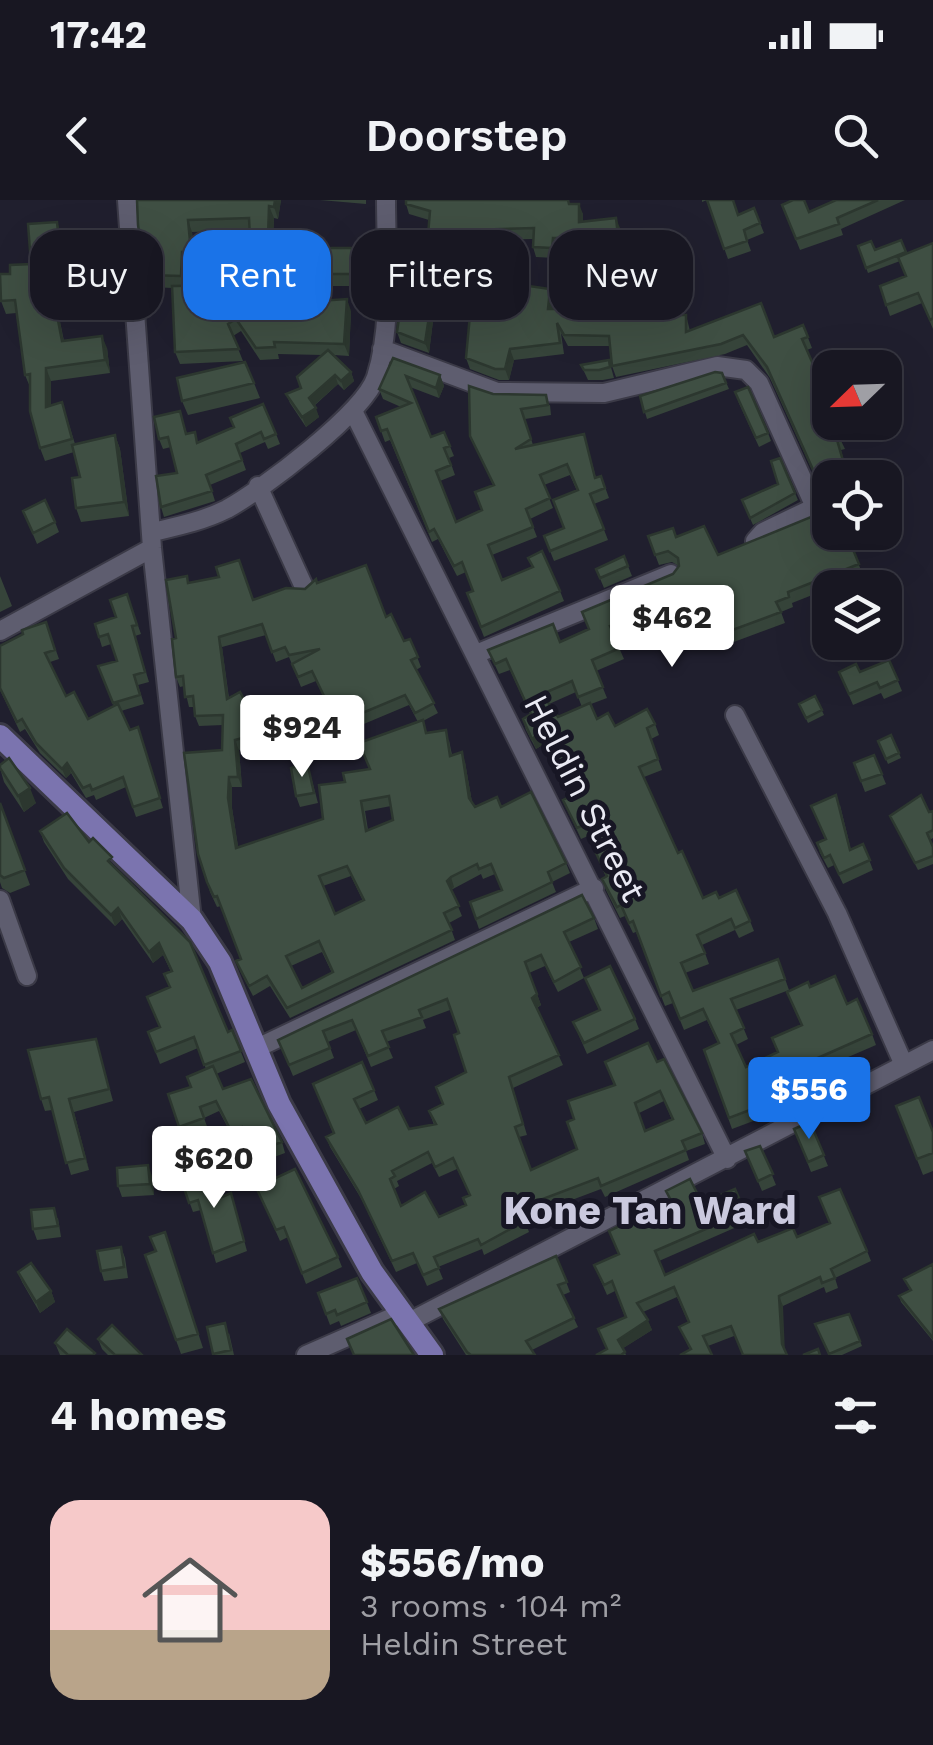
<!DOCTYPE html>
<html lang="en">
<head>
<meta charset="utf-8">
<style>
  :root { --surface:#181722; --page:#25242f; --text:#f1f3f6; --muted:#9f9fa5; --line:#363640; --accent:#1a73e8 }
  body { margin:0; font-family:"Work Sans",sans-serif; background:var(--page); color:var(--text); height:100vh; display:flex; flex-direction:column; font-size:38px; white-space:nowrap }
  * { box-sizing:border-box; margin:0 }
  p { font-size:32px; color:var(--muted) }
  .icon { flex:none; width:55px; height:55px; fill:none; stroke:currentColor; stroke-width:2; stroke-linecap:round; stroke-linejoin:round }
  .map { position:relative; height:1155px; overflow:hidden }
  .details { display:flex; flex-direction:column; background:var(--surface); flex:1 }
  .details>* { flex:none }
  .top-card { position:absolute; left:30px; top:30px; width:875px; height:90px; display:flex; gap:20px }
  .needle { width:65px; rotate:247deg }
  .tools { position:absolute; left:812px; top:150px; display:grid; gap:20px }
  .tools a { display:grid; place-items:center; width:90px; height:90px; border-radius:20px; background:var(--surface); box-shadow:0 10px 40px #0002,0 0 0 2px var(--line); font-size:50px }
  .price { position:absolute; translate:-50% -85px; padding:0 22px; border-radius:10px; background:#fff; color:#222; font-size:32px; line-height:65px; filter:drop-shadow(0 2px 5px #0008) }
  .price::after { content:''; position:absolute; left:50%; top:60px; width:30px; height:22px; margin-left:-15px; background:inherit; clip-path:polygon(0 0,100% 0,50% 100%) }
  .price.current { background:var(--accent); color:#fff }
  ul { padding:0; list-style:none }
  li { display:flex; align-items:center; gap:30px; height:250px; padding:0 50px }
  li+li { border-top:2px solid var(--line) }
  li span { display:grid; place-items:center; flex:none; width:280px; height:200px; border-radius:30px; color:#555 }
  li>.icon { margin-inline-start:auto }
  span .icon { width:120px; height:120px; fill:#fffc; stroke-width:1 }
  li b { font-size:42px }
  h2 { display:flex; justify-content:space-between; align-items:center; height:120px; padding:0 50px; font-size:42px }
  .chip { padding:0 35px; border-radius:30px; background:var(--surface); box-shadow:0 10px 40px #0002,0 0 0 2px var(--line); font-size:35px; line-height:90px }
  .chip.current { background:var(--accent); color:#fff }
  .status { display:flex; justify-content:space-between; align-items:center; height:70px; padding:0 50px; background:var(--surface); direction:ltr }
  .status svg { height:28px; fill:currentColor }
  header { display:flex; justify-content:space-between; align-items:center; height:130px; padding:0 50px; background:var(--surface); font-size:45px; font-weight:600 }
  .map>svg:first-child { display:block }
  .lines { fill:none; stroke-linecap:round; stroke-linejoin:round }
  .minor-casing { stroke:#3b3a47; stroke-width:22 }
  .major-casing { stroke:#3b3a47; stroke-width:28 }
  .minor { stroke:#5e5d6f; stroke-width:18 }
  .major { stroke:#7b74af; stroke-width:22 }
  .wall { fill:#36443a; fill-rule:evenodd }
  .shaded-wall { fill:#2c372f }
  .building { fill:#3f4f43; stroke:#2c372f; stroke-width:2.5; fill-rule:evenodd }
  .labels { text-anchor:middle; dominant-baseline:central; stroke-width:10; stroke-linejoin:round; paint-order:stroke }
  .street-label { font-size:35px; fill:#eaeaf4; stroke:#171624 }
  .quarter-label { font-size:40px; font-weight:bold; fill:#cac9de; stroke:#171624 }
</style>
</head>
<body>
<div class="status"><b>17:42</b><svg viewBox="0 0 49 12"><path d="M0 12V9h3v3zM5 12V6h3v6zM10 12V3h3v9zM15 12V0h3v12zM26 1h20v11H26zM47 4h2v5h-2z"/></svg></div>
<header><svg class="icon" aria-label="back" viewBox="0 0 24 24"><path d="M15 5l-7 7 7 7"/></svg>Doorstep<svg class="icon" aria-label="search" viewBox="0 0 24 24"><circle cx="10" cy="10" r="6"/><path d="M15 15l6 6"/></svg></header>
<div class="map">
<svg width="933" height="1155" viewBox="0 0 933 1155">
  <rect width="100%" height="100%" fill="#201f2e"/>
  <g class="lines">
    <defs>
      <path id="minor" d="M127,0L152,348L192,720
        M382,149L497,192L604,193L717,166L746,170L759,183L815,307L763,332L755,341
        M354,213L727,959
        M258,286L304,387
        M153,332C179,326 203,321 227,309C262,290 364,213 376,177C393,124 386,56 386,0
        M0,431L152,348
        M476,454L671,374
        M735,515L837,713L904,865
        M0,700L27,776
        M257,848L594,688
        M409,1122L933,850
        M306,1155L402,1113"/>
      <path id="major" d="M0,536L192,720L220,762L279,904L372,1072L432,1155"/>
    </defs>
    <use href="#minor" class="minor-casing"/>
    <use href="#major" class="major-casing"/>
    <use href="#minor" class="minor"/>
    <use href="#major" class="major"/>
  </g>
  <path class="wall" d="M137,0H281L278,19L274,18L273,38L320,43L322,48L356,59V86H310L309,102L351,111L349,156L334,155L351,172L354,181L344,190L338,184L314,206L319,217L306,227L290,203L286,194L301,188L322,155L278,154L279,159L260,160L241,131L233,136L243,161L180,164L175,152L172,88L152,87L147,75L148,64L142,52ZM250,30V37L254,49V85L186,86V64L195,63L192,32Z
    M320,0H366V4Z
    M702,0H733L738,15L754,8L764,33L747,40L751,51L728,59L707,0L702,2Z
    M836,0H905L841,29L843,35L800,50L782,5L809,12Z
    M406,4H572L583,14V22L620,28L623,55L607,57L604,48H556L555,58L536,57L533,47V39L474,40V48L436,46L439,56L438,72L416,70L412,59L432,45L428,35L429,20L409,14Z
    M62,35L67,96L55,97L64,141L107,148L110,173L51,181V205L66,215L75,244L115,235L120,249L129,316L81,322L76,308L80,277L74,252L45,261L40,248L30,187L25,175L16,113L6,114L1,101L10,74L31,64Z
    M901,40L906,54L933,43V129L922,103L890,116L880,86L906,77L900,61L868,73L858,46L875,50Z
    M496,58L499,69V81L550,89L554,99L553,109L642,111L651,115H686L690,131L774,137L803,125L812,148L807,150L824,191L818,193L845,249L841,250L849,278H830V332H861L864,340L851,346L863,375L792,403L793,407L781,412L785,423L723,446L705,405L614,436L624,459L596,471L607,498L591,504L597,519L615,526L655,524L659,535L651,539L662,570L644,577L678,653L703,698H719L750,721L754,731L739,738L735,730L702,745L709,764L685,773L693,791L778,759L789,790L736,810L748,839L736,845L746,867L778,852L801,825L787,792L810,787L847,804L872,834L876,845L779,887L783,897L768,904L772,914L732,929L704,850L718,843L707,820L684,830L673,803L665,806L636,732L633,733L625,716L620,718L606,690L602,679L606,677L596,653L602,651L595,633L581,639L563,600L571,597L563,578L558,579L544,544L536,549L526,530L523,519L530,514L510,470L499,474L488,450L560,442L588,429L673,374L679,366L672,362L659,365L648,336L676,337L718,355L821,313L823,294L770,178L747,145L725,154L616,177L612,166L610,146H568L561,133L564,154L514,160L509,180H499L470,169L466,158L471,103L438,100L440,106L438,121H433L429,153L401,143L397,132L434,95L432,89L468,75ZM576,492L582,507L558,517L549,504Z
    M393,158L440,175L444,186L439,198L410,187L431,237L444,232L454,256L449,258L455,275L440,281L456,322L482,310L493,285L470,236L493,194L550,205L551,215L525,219L533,245L587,244L596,278L601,276L609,298L594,304L608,340L554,361L544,336L564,328L577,291L570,275L544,285L553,308L530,319L537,337L492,355L502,380L560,391L564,401L484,437L467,393L473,391L466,372L457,376L438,339L432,342L390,240L385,242L376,217L401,207L383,199L379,189Z
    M609,160L614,178L603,180H588L581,165Z
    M722,173L729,189L647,219L640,196Z
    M254,183L260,198L188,215L182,201Z
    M738,201L768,233L771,241L759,247Z
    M180,211L187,234L198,242L233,228L276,234L280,244L268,249L265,242L240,253L246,270L210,285L215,301L164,317L161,307L177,273L171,247L163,249L159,239Z
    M780,258L798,300L753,325L742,300L778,284Z
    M23,311L55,322L59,332L37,344Z
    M624,356L632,376L604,388L596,369Z
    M0,376L12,406L0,412Z
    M189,382L253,400L305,389L317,383L386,417L404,441L410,439L421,467L416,470L438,513L423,521L427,533L449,540L452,555L465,562L472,602L475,607H501L566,663L570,673L552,682L556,692L479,729L470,702L502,690L495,674L483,679L481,674L451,690L462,716L449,723L455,740L290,818L270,786L253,796L240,771L236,761L241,759L221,706L217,707L210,692L198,654L222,550L223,525L199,526L195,516L194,507H189L184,486L180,487L176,477ZM266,435L276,462L289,457L301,487L316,481L323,496L255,519L229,498L222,447ZM409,505L418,522L369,569L345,582L323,619L238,647L232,608V587H242L239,550L316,529L321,542ZM391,606L393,620L368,630L365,611ZM351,676L363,701L335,714L323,686ZM322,752L332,773L302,788L291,766Z
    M127,394L141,434L135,436L149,482L138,485L144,504L121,511L130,530L138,527L163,608L136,617L126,587L96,600L94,595L86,598L71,573L66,578L40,553L25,529L20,532L0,490V446L46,422L59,459L50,462L66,496L88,519L114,506L98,466L117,461L111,444L102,447L95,424L116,417Z
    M889,460L902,491L884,499L881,493L853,505L839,472H860Z
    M815,496L824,515L808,523L799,504Z
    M891,535L901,558L888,564L878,541Z
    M874,555L886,584L865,592L854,563Z
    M307,562L318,603L300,607L296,596Z
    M0,568L36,603L24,612L4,582Z
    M0,603L30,685L10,693L2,688L0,682Z
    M840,605L851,650L863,644L873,670L843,684L834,665L828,668L820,653L817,643L825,639L811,606Z
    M933,611V638L930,640L933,647V664L918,670L890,616Z
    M40,631L89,642L116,668L228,832L232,830L245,862L216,874L223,889L282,942L285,953L255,964L246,938L235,941L219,911L204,918L208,929L183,937L168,894L191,887L206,869L198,848L160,864L148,832L159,827L169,788L171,772L163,755L153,763L122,719L115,726L68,679L44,642Z
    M594,718L598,729L569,742L584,778L558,792L545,766L529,773L541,805L537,808L563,865L513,888L527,935L519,937L531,970L577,949L574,919L614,885L605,862H657L702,933L705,944L686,951L689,960L605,997L601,989L524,1018L529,1032L484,1055L482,1049L438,1067L443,1079L427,1086L417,1063L396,1072L362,1000L330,947L326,937L333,933L313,884L374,890L378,900L359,909L366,923L409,929L434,925L429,911L443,904L466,872L459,833L450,810L423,820L426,828L386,842L393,858L371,867L356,830L328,842L334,858L293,876L278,840ZM664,901L672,920L645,931L639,913ZM432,963L439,977L457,969L470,995L466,1005L439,1017L401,1006L394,989L399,986L397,981Z
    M585,778L635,819L639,829L587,854L573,822L599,810Z
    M96,839L113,901L74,912L89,970L71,975L52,910L45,911L41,899Z
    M896,906L933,932V971L923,975Z
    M810,922L828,966L811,972L794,929Z
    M760,946L776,985L762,991L745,951Z
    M152,976L154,995L122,997L118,986Z
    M180,976L197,980L222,997L231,993L247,1051L216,1063L201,1010L193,1012Z
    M256,987L338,1057L342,1067L306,1084L288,1037L280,1041Z
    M735,989L748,1022L659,1061L665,1075L758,1042L797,1037L867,1051L871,1061L835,1078L838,1088L826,1093L824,1087L783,1106L734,1136L708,1146L690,1150L679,1127L688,1122L677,1097L643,1112L652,1130L623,1148L626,1155H596L606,1149L625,1117L615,1091L607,1095L594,1065L618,1054L609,1031L643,1022L674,1009L666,991L702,1003Z
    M58,1018L61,1037L37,1040L33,1029Z
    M165,1032L203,1148L181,1154L145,1055L156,1051Z
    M121,1047L125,1058L128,1078L104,1081L101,1071Z
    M556,1056L570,1092L563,1095L578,1127L532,1150L535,1155H466L443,1119L439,1109Z
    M933,1064V1141L901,1102L899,1096L910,1091L904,1079Z
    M18,1072L51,1091L55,1102L40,1113L22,1082Z
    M357,1078L371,1113L341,1126L339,1121L330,1125L318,1093Z
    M849,1114L862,1146L842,1155H829Z
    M229,1133L234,1155H214Z
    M98,1139L142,1155H108L102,1149Z
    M55,1143L95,1153V1155H60Z"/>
  <path class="shaded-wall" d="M275,0H281L278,19L274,7Z
    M579,4L583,14V32L579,22Z
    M269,6L274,18L272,50L268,38Z
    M616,18L620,28L623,55L619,45Z
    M188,20L192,32L195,63L191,52Z
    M57,22L62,35L67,96L63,83Z
    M553,38L556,48L555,58L552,48Z
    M436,45L439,56L438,72L434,62Z
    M352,48L356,59V86L352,74Z
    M182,52L186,64V88L181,76Z
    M496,58L499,69L498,92L494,81Z
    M305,74L310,86L309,114L305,102Z
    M51,84L55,97L66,154L62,141Z
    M550,89L554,99L552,120L548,109Z
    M436,95L440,106L438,121L434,111Z
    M347,99L351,111L349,156L344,144Z
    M430,110L433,121L429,153L425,143Z
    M102,136L107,148L110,173L105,160Z
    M510,149L514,160L509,180L505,169Z
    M46,168L51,181V220L46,207Z
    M351,172L354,181L344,190L341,181Z
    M335,175L338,184L312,207L309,198Z
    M440,175L444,186L439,198L436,188Z
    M316,208L319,217L306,227L302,217Z
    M115,235L120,249L129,316L124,302Z
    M219,437L222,447L230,509L227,499Z
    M540,533L544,544L536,549L532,539Z
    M235,540L239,550L242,587L238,577Z
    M462,552L465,562L473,608L469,598Z
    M67,563L71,573L66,578L62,569Z
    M229,577L232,587V608L240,658L236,648L228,598Z
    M30,588L36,603L24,612L18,596Z
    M451,677L454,687L450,691L447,681Z
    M118,708L122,719L115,726L111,715Z
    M159,743L163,755L153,763L149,752Z
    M537,794L541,805L536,808L532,798Z
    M69,899L74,912L89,970L85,958Z
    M148,965L152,976L154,995L150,984Z
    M51,1091L55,1102L40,1113L36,1102Z
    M779,1096L783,1106L785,1154L782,1144Z
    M648,1120L652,1130L622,1149L618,1140Z"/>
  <path class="building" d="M137,0H275L274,7L269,6L268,38L306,39L320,43V48H352V74H305V102L347,99L344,144L274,142L275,147L256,148L236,119L228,124L239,149L175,152L172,86L254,85V37H250L249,18L188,20L191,52H182L181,76L147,75L148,51L142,52L138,25Z
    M406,0H568L569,4H579V22L616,18L619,45L603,47L602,38H553L552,48L533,47L534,28L471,30L470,38L428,35L430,11L406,4Z
    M707,0H733L738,15L754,8L760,23L744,30L747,41L724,49Z
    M793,0H804L809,12L836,0H878L837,18L839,24L796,39L782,5Z
    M57,22L63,83L51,84L62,141L102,136L105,160L46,168V207L62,202L72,239L40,248L30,211V174L25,175L15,100L1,101L0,74H10V65L31,64L28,24Z
    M901,40L906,52L866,68L858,46L871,41L875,50Z
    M414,42L436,45L434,62L412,59Z
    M933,43V118L930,120L918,93L886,105L880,86L906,76L898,57Z
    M469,57L496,58L494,81L550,89L548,109H583V103H639V112L649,109L650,115H686V132L761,103L774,137L803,125L808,137L802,139L820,180L812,183L830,217V222H833L841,238L837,240L846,271L841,273L843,278H830V332H854L847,335L859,364L788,392L789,397L776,402L781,412L719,435L701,394L610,426L620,448L592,460L603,487L578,497L572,481L542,494L558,517L590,503L597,519L608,513L615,526L647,509L655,524L647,528L658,559L639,567L678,653L682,651L703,698L716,692L719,698L736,690L750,721L735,728L731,719L697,735L705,753L681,763L693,791L778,759L785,779L731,799L744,828L731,834L746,867L778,852L772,838L802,825L787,792L808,782L810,787L835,776L847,804L857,799L872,834L775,877L779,886L764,893L768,903L729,918L704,850L719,843L703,809L680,819L669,792L661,796L633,721L629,723L621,705L617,707L602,679L607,676L596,653L602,650L591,622L577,628L563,600L571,596L559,567L555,569L540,533L532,539L523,519L531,514L506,459L495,464L488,450L553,424L560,442L589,429L582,412L673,374L679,366L678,358L668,351L655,355L648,336L673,328L676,337L704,326L718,355L821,313L823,292L767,167L743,135L721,144L612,166L609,136L564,135L557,123L560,143L510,149L505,169H495L466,158L472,93L432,89L431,72L468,75Z
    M436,95L434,111L430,110L425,143L397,132L402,97Z
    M328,150L351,172L341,181L335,175L309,198L316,208L302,217L286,194L301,188L297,177Z
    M393,158L440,175L436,188L406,176L431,237L444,232L450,246L444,248L451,265L436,271L456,322L482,310L475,292L494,285L470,236L469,186L493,194L546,195L548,205L521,209L531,239L515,249L584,234L595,278L601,276L605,288L590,294L604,329L550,351L544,336L564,328L553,300L578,290L567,264L540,275L550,298L526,309L533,327L488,345L502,380L533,367L528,358L542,351L560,391L481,427L467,393L473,391L462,362L454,366L434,329L429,332L387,229L381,231L376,217L411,203L379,189Z
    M609,160L610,167L599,170H584L581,165Z
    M245,162L254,183L182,201L177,178Z
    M715,172L722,173L726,183L644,212L640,196Z
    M748,187L768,233L756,238L735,192Z
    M263,204L276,234L264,239L261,232L236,244L242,260L206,275L212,291L161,307L156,276L177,273L168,237L159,239L154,217L180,211L186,234L195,232L197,243L234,227L230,218Z
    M115,235L124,302L76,308L72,278L80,277L72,245Z
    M780,258L795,293L750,318L742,300L778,284L771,261Z
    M45,300L55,322L33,333L23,311Z
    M624,356L628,366L600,378L596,369Z
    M239,360L253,400L286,388L305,389L316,379L317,383L366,365L386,417L391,414L404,441L410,439L418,457L411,460L434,503L415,513L405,495L317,532L312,519L235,540L238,577H229L228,598L236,648L323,619L319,585L345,582L343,573L370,569L359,543L423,520L426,533L446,530L450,556L462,552L469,598L475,607L497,597L501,607L531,592L566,663L548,672L552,682L476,719L470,702L502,690L491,664L479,669L477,664L451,677L447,681L459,706L444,713L452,730L287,808L267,776L249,786L236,761L241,759L217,696L214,697L207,682L198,654L184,553L222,550L223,515L195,516L193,496L185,497L183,476L176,477L172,439L176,438L166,380L187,376L188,383L219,377L216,367ZM262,424L272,452L285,447L289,455L320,449L292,464L298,477L312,471L324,496L255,519L240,492L227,499L219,437ZM389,596L393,620L366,631L361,601ZM347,666L364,700L335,714L319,676ZM319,741L333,772L302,788L286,756Z
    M127,394L137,425L132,426L145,472L134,475L140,495L113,503L98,466L117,461L108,434L99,437L95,424L116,417L110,400Z
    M46,422L55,450L45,453L66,496L74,492L88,519L118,504L130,530L138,527L160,598L133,607L123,577L92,590L90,585L83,588L67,563L62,569L36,543L22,519L17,522L0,488V446L23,434L22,430Z
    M889,460L898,480L880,488L877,482L849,494L839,472L856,464L860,472Z
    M815,496L822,510L806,518L799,504Z
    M891,535L899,553L886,559L878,541Z
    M874,555L882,574L861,581L854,563Z
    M9,558L30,588L18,596L0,568V565Z
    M307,562L314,593L296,596L291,568Z
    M836,595L850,650L863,644L870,660L839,674L830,655L824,658L817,643L826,639L811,606Z
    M921,595L929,612L933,611V630L927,633L933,647V656L915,663L890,616Z
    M0,603L25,670L4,678L0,675Z
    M67,613L89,642L93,638L112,657L108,661L190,742L228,832L232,830L241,851L204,865L194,837L156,852L148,832L160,827L147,797L170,787L164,774L172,771L159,743L149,752L118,708L111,715L64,668L40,631Z
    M582,695L594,718L564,732L581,767L554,782L541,755L525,762L537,794L532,798L559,855L509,877L523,924L515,927L531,970L577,949L567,922L574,919L568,901L615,885L605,862L648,843L657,862L664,859L702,933L682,941L686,950L601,986L598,978L519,1008L525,1021L481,1045L478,1039L434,1057L439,1068L423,1075L413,1053L392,1061L358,990L326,937L334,933L313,884L362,862L374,890L354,899L366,923L398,907L409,929L436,924L429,911L443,904L436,887L466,872L454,835L459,833L447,799L419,810L422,817L382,831L389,847L368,856L352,820L323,831L330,848L289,865L278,840ZM660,891L673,919L645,931L635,903ZM428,952L435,967L453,958L470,995L463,998L466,1005L439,1017L425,992L401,1006L390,979L395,976L392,971Z
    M610,766L635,819L584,843L573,822L600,810L585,778Z
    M96,839L109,889L69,899L85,958L66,963L49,897L41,899L28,850Z
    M213,866L223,889L251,879L282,942L251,953L242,927L231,931L216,901L200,907L204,918L179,927L168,894L191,887L187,877Z
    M919,897L933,932V953L917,959L896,906Z
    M810,922L824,955L808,962L794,929Z
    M760,946L773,974L758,981L745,951Z
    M148,965L150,984L118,986L117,968Z
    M295,969L338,1057L302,1073L284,1027L276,1030L256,987Z
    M194,971L197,980L212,973L222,997L231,993L244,1041L213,1053L198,1000L189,1003L180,976Z
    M690,979L702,1003L735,989L745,1012L655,1051L665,1075L754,1034L758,1042L793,1028L797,1037L830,1023L819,997L840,989L867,1051L831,1069L835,1078L822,1083L820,1077L779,1096L782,1144L787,1155H743L731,1126L703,1136L712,1155H680L691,1149L679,1127L689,1122L674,1087L637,1103L648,1120L618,1140L625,1152L621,1155H596L607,1149L598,1129L626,1117L612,1081L604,1085L594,1065L619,1054L609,1031L626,1023L622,1014L636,1006L643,1022L675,1008L666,991Z
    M54,1008L58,1026L33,1029L31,1010Z
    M165,1032L198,1134L176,1140L145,1055L156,1051L150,1037Z
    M121,1047L124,1067L101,1071L97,1051Z
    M556,1056L567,1082L558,1085L574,1118L526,1141L535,1155H471L467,1152L439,1109Z
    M31,1063L51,1091L36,1102L18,1072Z
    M933,1064V1138L899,1096L911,1090L904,1079Z
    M357,1078L367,1102L337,1115L335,1110L326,1114L318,1093Z
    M849,1114L860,1141L829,1154L815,1124Z
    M391,1119L414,1155H354L347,1139Z
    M225,1123L231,1150L213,1154L207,1127Z
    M112,1125L142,1155H115L98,1139Z
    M67,1129L95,1153L93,1155H68L55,1143Z
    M818,1149L820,1155H803Z"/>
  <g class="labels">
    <g class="street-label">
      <text transform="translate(585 598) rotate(63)">Heldin Street</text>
    </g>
    <g class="quarter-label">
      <text x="650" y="1010">Kone Tan Ward</text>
    </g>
  </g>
</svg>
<div class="tools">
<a><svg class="needle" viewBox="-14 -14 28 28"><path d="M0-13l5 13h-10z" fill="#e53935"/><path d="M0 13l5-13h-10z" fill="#9f9fa5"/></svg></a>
<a><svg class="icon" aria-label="locate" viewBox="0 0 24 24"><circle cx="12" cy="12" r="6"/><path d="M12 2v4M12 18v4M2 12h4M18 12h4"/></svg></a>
<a><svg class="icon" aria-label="layers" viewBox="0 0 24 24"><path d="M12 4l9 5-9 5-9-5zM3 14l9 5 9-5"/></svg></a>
</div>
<b class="price" style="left:672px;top:470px">$462</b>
<b class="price" style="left:302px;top:580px">$924</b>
<b class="price current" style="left:809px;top:942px">$556</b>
<b class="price" style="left:214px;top:1011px">$620</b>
<div class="top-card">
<a class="chip">Buy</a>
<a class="chip current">Rent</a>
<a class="chip">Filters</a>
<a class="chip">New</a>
</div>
</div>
<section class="details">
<h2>4 homes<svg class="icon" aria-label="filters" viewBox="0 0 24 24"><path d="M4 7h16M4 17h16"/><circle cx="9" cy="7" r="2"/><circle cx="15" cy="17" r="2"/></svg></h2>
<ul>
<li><span style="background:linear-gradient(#f6c9c9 65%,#b9a48a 0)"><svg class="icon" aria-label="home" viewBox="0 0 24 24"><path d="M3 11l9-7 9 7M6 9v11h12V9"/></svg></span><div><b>$556/mo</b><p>3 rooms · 104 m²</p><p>Heldin Street</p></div></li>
</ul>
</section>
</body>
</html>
